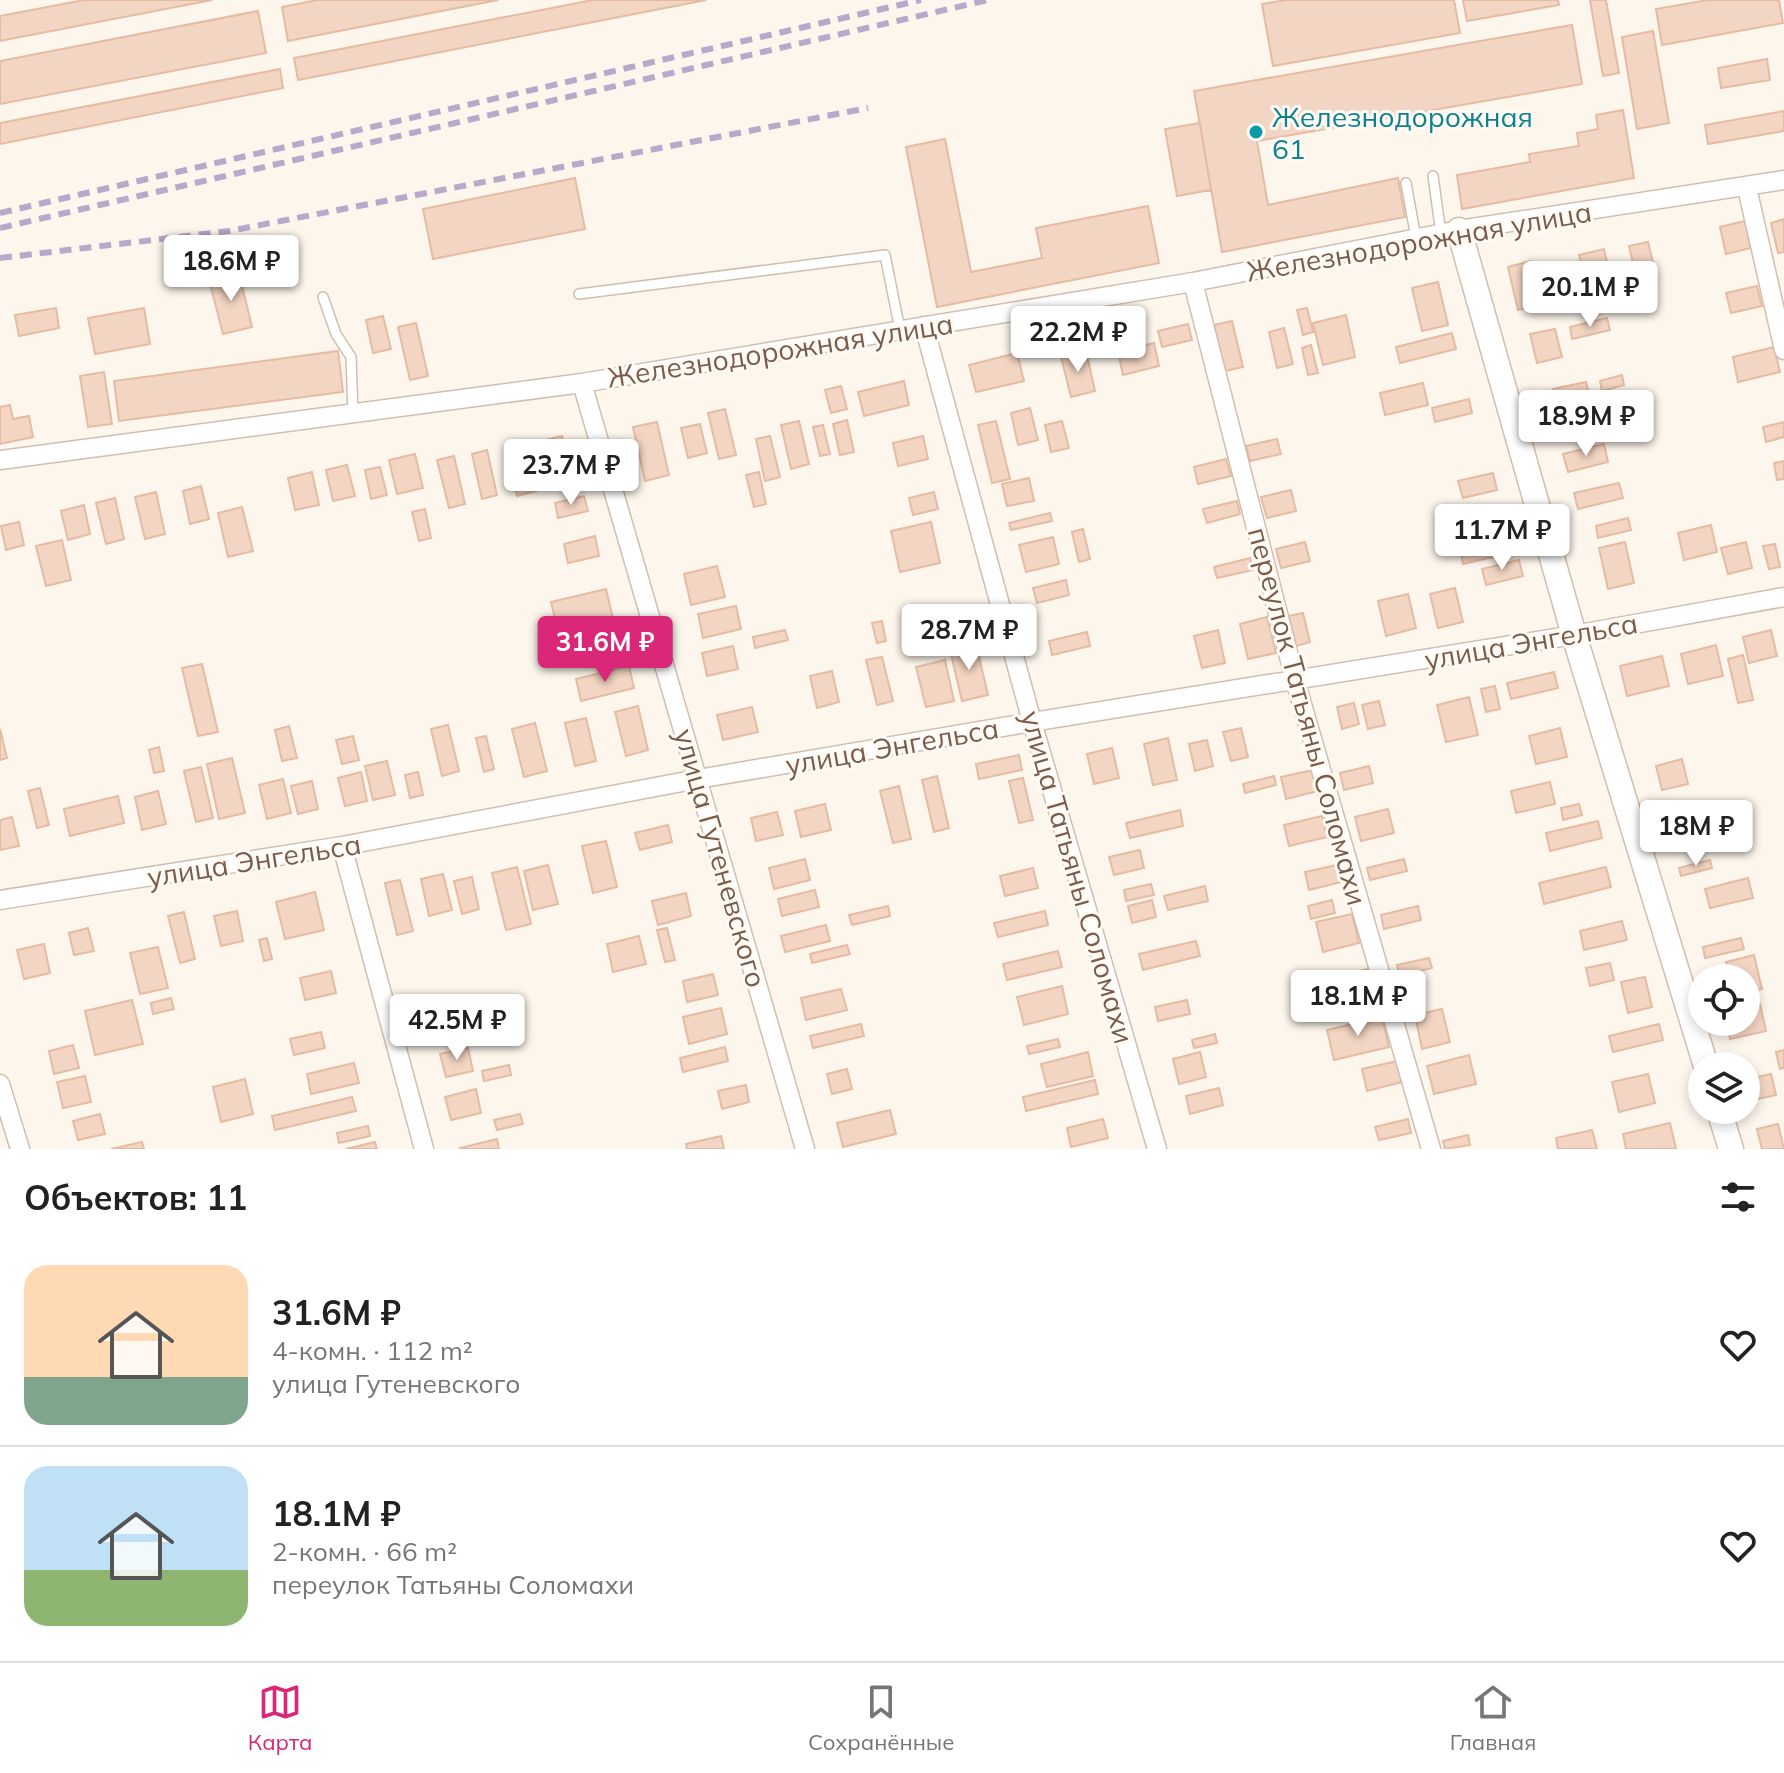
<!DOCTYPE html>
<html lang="ru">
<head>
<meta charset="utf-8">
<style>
  :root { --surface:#fff; --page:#f6f6f6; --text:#222; --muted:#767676; --line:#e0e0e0; --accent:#db2777 }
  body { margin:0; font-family:Mulish,sans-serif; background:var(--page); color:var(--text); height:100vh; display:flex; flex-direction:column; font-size:30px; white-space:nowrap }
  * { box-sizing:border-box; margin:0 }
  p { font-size:26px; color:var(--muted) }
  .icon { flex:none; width:44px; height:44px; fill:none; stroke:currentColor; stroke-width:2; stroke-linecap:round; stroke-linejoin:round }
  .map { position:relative; height:1149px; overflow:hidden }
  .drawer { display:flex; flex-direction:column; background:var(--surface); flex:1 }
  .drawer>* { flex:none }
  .tools { position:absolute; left:1688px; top:964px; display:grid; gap:16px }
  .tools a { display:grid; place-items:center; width:72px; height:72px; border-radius:50%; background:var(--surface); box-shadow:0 4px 12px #0003; font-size:40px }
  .price { position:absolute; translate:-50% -68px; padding:0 18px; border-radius:8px; background:#fff; color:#222; font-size:26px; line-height:52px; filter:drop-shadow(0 2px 4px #0008) }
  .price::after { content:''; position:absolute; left:50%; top:48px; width:24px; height:18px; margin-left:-12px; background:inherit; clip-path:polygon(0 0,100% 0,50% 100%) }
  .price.selected { background:var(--accent); color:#fff }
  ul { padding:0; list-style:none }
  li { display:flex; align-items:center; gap:24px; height:200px; padding:0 24px }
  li+li { border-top:2px solid var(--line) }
  li span { display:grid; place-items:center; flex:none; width:224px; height:160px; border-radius:24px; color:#555 }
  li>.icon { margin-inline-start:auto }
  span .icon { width:96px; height:96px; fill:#fffc; stroke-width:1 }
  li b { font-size:34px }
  h2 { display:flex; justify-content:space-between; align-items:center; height:96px; padding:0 24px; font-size:34px }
  .dock { display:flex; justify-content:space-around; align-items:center; height:112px; border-top:2px solid var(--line); background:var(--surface); font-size:22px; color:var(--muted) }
  .dock a { display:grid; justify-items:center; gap:4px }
  .dock .selected { color:var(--accent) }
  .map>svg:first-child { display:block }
  .building { fill:#f3d5c3; stroke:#e6bba3; stroke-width:2 }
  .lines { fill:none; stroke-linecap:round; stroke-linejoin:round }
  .service-casing { stroke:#d1beb0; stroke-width:12 }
  .minor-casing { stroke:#d1beb0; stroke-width:21 }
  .tertiary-casing { stroke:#d1beb0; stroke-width:27 }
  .service { stroke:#fff; stroke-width:9 }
  .minor { stroke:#fff; stroke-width:18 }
  .tertiary { stroke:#fff; stroke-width:24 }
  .rail { stroke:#b9a8c9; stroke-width:6; stroke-dasharray:12 8; stroke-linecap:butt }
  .culture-dot { fill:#0f9aa8; stroke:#fffaf3; stroke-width:3 }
  .labels { text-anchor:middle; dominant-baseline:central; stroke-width:6; stroke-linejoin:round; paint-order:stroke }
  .culture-label { font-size:28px; fill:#0d838f; stroke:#fffaf3; text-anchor:start }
  .street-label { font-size:28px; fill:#7a5c4d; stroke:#fffaf3 }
</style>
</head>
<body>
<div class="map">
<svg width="1784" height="1149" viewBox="0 0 1784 1149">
  <rect width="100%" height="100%" fill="#fdf6ec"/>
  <path class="building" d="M84,0H212L0,41V16Z
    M317,0H498L288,41L282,7Z
    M593,0H706L298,80L294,58Z
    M1286,0H1454L1460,33L1273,66L1262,4Z
    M1463,0H1558L1559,5L1467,21Z
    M1590,0H1606L1619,73L1603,76Z
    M1708,0H1779L1783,23L1662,45L1656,9Z
    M258,11L266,53L0,104V61Z
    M1572,25L1582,84L1257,141L1268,205L1398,178L1405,217L1222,252L1194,91Z
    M1653,31L1669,123L1637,129L1622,37Z
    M1767,59L1770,80L1721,88L1718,68Z
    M280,69L283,88L0,144V123Z
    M1623,110L1634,178L1462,209L1457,175L1530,162L1529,154L1579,146L1577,133L1598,129L1596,115Z
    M1784,111V131L1708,144L1705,125Z
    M1200,123L1211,190L1177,196L1165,129Z
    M945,139L971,272L1042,258L1036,228L1148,206L1159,263L937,307L906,147Z
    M575,178L585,229L433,259L423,209Z
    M1784,219V252L1778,253L1771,223Z
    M1745,221L1751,248L1726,254L1720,227Z
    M1648,242L1657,280L1638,284L1629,246Z
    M1604,249L1611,280L1587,286L1579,255Z
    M1531,261L1541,304L1518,310L1508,267Z
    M239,273L252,327L223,334L209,280Z
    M1438,282L1448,325L1422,331L1412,288Z
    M1757,286L1762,306L1731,313L1726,293Z
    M56,308L59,328L19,336L15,315Z
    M144,308L150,344L95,354L88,318Z
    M1307,308L1313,332L1303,335L1297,310Z
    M1346,315L1355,357L1323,365L1313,323Z
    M383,316L391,349L373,353L366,320Z
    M1607,318L1610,330L1572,339L1570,327Z
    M1232,321L1243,367L1225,371L1214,325Z
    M416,323L428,376L410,380L398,327Z
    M1188,324L1192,340L1162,347L1158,331Z
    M1284,328L1293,364L1277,368L1269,332Z
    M1555,329L1562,357L1537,363L1530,334Z
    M1452,333L1456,349L1400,363L1396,347Z
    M1154,343L1159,366L1123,375L1118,352Z
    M1311,345L1318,373L1308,375L1302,348Z
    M1774,347L1780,372L1738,382L1733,357Z
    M338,351L343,392L119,421L114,381Z
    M1086,351L1095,391L1071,397L1061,357Z
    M1017,353L1024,381L976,392L969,365Z
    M104,372L112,424L88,427L80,376Z
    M1622,375L1624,385L1602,391L1600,381Z
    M904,381L909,405L864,416L858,392Z
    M1586,382L1591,403L1558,411L1553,389Z
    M1423,383L1428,405L1385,415L1380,393Z
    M841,386L847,409L831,413L825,390Z
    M1469,399L1472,413L1435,422L1432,408Z
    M10,405L13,419L29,416L33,437L0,444V407Z
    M1030,408L1038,440L1018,445L1011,413Z
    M725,409L736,455L719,459L708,413Z
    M1577,418L1580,430L1550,437L1548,425Z
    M847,420L854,452L840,455L833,424Z
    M799,421L809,464L791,469L781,425Z
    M996,421L1010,479L992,483L978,425Z
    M1062,421L1069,448L1051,452L1045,425Z
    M657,422L669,475L645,481L633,427Z
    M1784,422V437L1766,442L1763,427Z
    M700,424L707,453L688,458L681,428Z
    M823,425L830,454L820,456L813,427Z
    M562,436L567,458L538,465L533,443Z
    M770,436L780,477L765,481L756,439Z
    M923,436L928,459L898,466L893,443Z
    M1277,439L1281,454L1250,461L1246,446Z
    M1604,444L1608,462L1568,472L1563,454Z
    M487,450L497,495L482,499L472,454Z
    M415,454L423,488L397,494L389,460Z
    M454,456L465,504L449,508L437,460Z
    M1226,459L1231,476L1198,484L1194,467Z
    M1784,461V479L1777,480L1774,463Z
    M347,465L355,496L333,501L326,470Z
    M380,467L387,495L371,499L365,470Z
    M532,471L536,491L517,496L513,476Z
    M312,472L319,505L295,510L288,478Z
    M759,472L766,504L754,507L746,475Z
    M1493,473L1497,490L1463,498L1458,481Z
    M1029,478L1034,501L1007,506L1002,484Z
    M1619,483L1623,498L1578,509L1574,493Z
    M201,486L209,519L190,524L183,491Z
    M1291,490L1296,511L1267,518L1261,497Z
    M156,492L165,534L145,539L135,497Z
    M934,492L938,509L913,515L909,498Z
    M584,496L588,511L558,518L555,503Z
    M115,498L124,539L106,544L96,503Z
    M1237,501L1240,514L1207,523L1203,509Z
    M84,505L90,534L68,540L61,511Z
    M242,507L253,551L228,557L218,513Z
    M1501,507L1504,517L1470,525L1468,515Z
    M425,509L431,538L419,541L412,512Z
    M1050,513L1052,521L1011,530L1009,523Z
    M1628,518L1631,530L1598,538L1596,526Z
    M19,522L24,545L6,550L1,526Z
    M931,522L940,563L900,572L891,531Z
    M1711,525L1717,552L1684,560L1678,533Z
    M1083,529L1090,559L1079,562L1072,532Z
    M1501,533L1506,554L1463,564L1459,544Z
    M595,536L599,556L568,563L564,544Z
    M1053,537L1059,564L1026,572L1019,545Z
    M62,540L71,580L46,586L36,546Z
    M1305,542L1310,561L1281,568L1276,549Z
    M1625,542L1634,583L1608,589L1599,548Z
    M1746,542L1752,568L1728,574L1721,548Z
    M1775,544L1780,567L1769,569L1763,546Z
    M1250,558L1253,570L1217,578L1214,567Z
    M1519,560L1523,576L1486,585L1482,569Z
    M717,566L725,597L691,605L684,574Z
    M1066,580L1069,595L1037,603L1033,588Z
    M1455,588L1463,622L1438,628L1430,594Z
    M606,589L614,623L559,637L551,602Z
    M1408,594L1416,628L1386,636L1378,601Z
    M736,606L741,629L703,638L698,614Z
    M1303,613L1310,642L1296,646L1289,616Z
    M1267,617L1276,653L1248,659L1240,624Z
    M882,621L886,641L877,643L872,623Z
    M785,630L788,640L755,648L753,637Z
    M1218,630L1225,663L1202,668L1194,636Z
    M1771,630L1777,656L1749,663L1743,637Z
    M1087,632L1090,646L1052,655L1049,641Z
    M976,644L988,695L962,701L950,650Z
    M1716,645L1723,676L1688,684L1681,654Z
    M733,646L738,669L707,676L702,653Z
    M1743,655L1753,700L1738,703L1728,659Z
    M1662,656L1669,686L1627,696L1620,666Z
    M882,657L893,701L877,705L866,660Z
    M945,660L954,701L926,707L916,667Z
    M202,664L218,732L198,736L182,668Z
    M629,666L634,688L581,701L576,679Z
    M832,671L839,702L817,708L810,676Z
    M1554,672L1558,688L1511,699L1507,683Z
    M1495,686L1500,709L1486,712L1481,689Z
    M1469,697L1478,735L1446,742L1437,705Z
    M1379,701L1385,725L1368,729L1362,705Z
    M1354,703L1359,724L1342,729L1337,707Z
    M638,706L648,750L626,756L615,712Z
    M752,707L758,732L723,740L717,715Z
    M586,718L596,761L575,766L565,723Z
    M535,723L547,771L524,777L512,729Z
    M448,725L459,771L442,776L431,729Z
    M289,726L297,758L282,761L275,730Z
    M1241,728L1248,757L1231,761L1223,732Z
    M1560,728L1567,757L1536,764L1529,736Z
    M0,729L7,758L0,760Z
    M353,736L359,760L342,764L336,740Z
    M486,736L494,769L484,772L476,738Z
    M1168,738L1177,780L1153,785L1144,744Z
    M1207,740L1213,766L1195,771L1189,744Z
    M159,747L164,771L154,773L149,750Z
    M1112,748L1119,778L1094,784L1087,754Z
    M1019,755L1022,770L979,779L976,764Z
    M232,758L245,813L219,819L207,764Z
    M1682,759L1688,784L1662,790L1656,766Z
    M387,761L395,795L373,800L365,766Z
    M1369,766L1373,783L1344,790L1340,773Z
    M201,767L213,818L196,822L184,771Z
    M1313,770L1318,791L1286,799L1281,777Z
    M361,772L367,801L345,806L338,778Z
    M418,772L423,795L410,798L405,775Z
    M937,776L949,828L934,832L922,780Z
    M1274,776L1276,785L1245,793L1243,784Z
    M1023,778L1033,820L1019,823L1009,781Z
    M283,779L291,813L267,819L259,785Z
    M312,781L318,809L298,814L291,786Z
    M1550,782L1555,804L1516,813L1511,791Z
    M899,786L911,839L893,843L880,791Z
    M40,788L49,825L37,828L28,791Z
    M158,791L166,824L142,830L135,797Z
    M118,796L124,823L70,836L64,809Z
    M825,804L831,830L801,837L795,811Z
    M1579,804L1582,815L1563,820L1561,808Z
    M1699,804L1703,824L1668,832L1663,812Z
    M1388,809L1394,833L1361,841L1355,817Z
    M1180,810L1183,826L1130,838L1126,823Z
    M777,812L783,835L756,841L751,818Z
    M1322,816L1327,837L1289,846L1284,825Z
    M12,817L19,846L0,850V820Z
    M1598,821L1602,838L1550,851L1546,833Z
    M668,825L672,842L640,850L635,833Z
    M606,841L617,887L593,893L582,846Z
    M1140,850L1144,868L1114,875L1109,857Z
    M805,859L810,880L774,889L769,868Z
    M1404,859L1407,871L1370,880L1367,868Z
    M1710,860L1712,868L1681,876L1679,868Z
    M548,865L558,904L533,910L524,871Z
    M1337,865L1341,882L1309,890L1305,872Z
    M517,867L531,924L506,930L492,873Z
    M1606,867L1611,887L1544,904L1539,883Z
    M1033,868L1038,888L1005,896L1000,876Z
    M443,874L452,910L429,916L421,879Z
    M472,877L479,909L462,914L454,881Z
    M1748,878L1753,898L1710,908L1705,889Z
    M400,880L413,931L397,935L385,883Z
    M1151,884L1154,895L1126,901L1124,890Z
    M1205,886L1208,901L1168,910L1164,896Z
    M815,890L819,907L782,916L778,899Z
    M315,892L324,930L285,939L276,902Z
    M686,893L691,916L658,925L652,901Z
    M1152,900L1156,917L1132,923L1128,906Z
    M1332,900L1335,913L1311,919L1308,906Z
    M888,906L890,916L852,925L849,915Z
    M1418,906L1421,920L1384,929L1381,915Z
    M237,911L243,941L221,946L214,916Z
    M1045,911L1048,925L998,937L994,923Z
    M184,912L195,959L180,963L168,916Z
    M1352,914L1359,943L1323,952L1316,922Z
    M1622,921L1627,940L1584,950L1580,931Z
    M826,925L830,941L785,952L781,936Z
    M88,928L94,951L74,955L69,933Z
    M667,928L675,960L665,962L657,930Z
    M639,936L646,964L613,972L607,944Z
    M267,938L272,959L264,961L259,940Z
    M1741,938L1744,949L1705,958L1703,947Z
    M1196,941L1200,956L1143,970L1139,954Z
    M44,944L50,973L24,979L17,950Z
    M847,945L850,954L812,963L810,954Z
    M158,947L168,988L140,994L130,953Z
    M1058,951L1062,967L1007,980L1003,964Z
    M1754,955L1762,989L1746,993V978H1730L1726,962Z
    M1429,958L1432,968L1400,976L1397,965Z
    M1610,963L1614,980L1590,986L1586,968Z
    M1368,969L1375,998L1332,1008L1325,980Z
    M331,971L336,993L305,1000L300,978Z
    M713,974L718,995L687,1002L683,981Z
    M1645,977L1652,1007L1628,1013L1621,982Z
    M1062,986L1068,1014L1024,1025L1017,997Z
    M841,989L847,1010L806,1020L801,998Z
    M171,998L174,1009L153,1014L151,1003Z
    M132,1000L143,1044L95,1055L85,1011Z
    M1187,1000L1190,1014L1158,1021L1155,1007Z
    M1760,1004L1766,1031L1730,1039L1726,1022H1746V1008Z
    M721,1008L727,1034L689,1044L683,1017Z
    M1442,1009L1450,1042L1422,1049L1415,1015Z
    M469,1012L473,1027L429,1038L425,1022Z
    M1382,1017L1389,1047L1334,1060L1327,1030Z
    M861,1024L864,1036L813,1048L810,1036Z
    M1659,1024L1663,1040L1613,1052L1609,1036Z
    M321,1032L325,1048L294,1055L290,1039Z
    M1215,1034L1217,1043L1194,1048L1192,1040Z
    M1058,1039L1060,1047L1029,1054L1027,1046Z
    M73,1045L79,1068L54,1074L49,1051Z
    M725,1047L728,1061L683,1072L680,1058Z
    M468,1048L473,1071L446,1077L440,1054Z
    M1784,1050V1068L1780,1069L1776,1052Z
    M1088,1052L1093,1076L1047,1087L1041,1064Z
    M1200,1052L1206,1077L1179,1084L1173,1059Z
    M1469,1055L1476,1084L1434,1094L1427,1066Z
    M1397,1061L1402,1082L1367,1091L1362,1069Z
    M354,1063L359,1083L311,1094L307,1074Z
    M509,1065L511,1075L484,1081L482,1071Z
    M847,1069L852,1089L832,1094L827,1074Z
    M1648,1074L1655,1103L1619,1112L1612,1082Z
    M1771,1074L1776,1095L1753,1100L1748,1079Z
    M85,1076L91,1102L63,1108L57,1082Z
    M245,1079L253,1114L221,1122L213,1087Z
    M1095,1080L1098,1094L1026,1111L1023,1097Z
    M746,1085L749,1102L722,1109L718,1091Z
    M1219,1088L1223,1105L1190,1114L1186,1096Z
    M476,1089L481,1113L451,1120L445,1097Z
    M352,1097L356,1111L275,1130L272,1116Z
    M890,1110L896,1134L843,1147L837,1123Z
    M100,1114L105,1134L78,1140L73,1121Z
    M520,1114L523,1124L497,1130L494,1120Z
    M1103,1119L1108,1138L1071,1147L1067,1128Z
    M1408,1119L1411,1133L1379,1140L1375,1127Z
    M1670,1123L1676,1149H1626L1623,1134Z
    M1778,1124L1784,1149H1762L1757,1129Z
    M368,1126L370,1136L339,1143L337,1133Z
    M1592,1130L1597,1149H1558L1556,1138Z
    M1468,1135L1470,1145L1445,1149L1443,1141Z
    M721,1136L724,1149H687L686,1144Z
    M497,1139L499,1149H460V1148Z
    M142,1142L144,1149H111Z
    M375,1142L377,1149H346Z"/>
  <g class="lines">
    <defs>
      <path id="service" d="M1433,176L1441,234
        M1406,183L1416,238
        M579,294L885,255L900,330
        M323,297L336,334L351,357L353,413"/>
      <path id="minor" d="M1747,188L1784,350
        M1193,282L1295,680L1431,1149
        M924,326L1032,722L1157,1149
        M582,383L805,1149
        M0,460L582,383L1193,282L1459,230L1784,180
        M342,846L424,1149
        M0,900L342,846L698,779L1032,722L1574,635L1784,597
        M0,1084L20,1149"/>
      <path id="tertiary" d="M1459,230L1574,635L1706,1066
        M1719,1110L1731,1149"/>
    </defs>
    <use href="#service" class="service-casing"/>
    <use href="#minor" class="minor-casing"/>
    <use href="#tertiary" class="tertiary-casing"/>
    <use href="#service" class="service"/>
    <use href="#minor" class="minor"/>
    <use href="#tertiary" class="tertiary"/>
    <path class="rail" d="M0,213L921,0
      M0,228L988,0
      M0,258L229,231L868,108"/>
  </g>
  <circle class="culture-dot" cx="1256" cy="132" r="8"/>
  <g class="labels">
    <g class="culture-label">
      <text x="1272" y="116">Железнодорожная<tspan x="1272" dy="32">61</tspan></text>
    </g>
    <g class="street-label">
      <text transform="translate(1419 241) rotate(-10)">Железнодорожная улица</text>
      <text transform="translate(780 350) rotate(-9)">Железнодорожная улица</text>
      <text transform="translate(1531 641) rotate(-10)">улица Энгельса</text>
      <text transform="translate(1308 716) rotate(75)">переулок Татьяны Соломахи</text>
      <text transform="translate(892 746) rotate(-10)">улица Энгельса</text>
      <text transform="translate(721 858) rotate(74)">улица Гутеневского</text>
      <text transform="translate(254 860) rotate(-9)">улица Энгельса</text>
      <text transform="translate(1078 877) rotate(74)">улица Татьяны Соломахи</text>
    </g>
  </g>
</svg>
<div class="tools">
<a><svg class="icon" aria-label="locate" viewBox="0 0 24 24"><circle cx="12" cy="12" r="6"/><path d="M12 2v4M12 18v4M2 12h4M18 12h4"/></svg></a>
<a><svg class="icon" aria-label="layers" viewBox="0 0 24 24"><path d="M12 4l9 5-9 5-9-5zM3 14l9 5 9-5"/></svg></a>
</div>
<b class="price" style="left:231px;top:303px">18.6M ₽</b>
<b class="price" style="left:1590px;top:329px">20.1M ₽</b>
<b class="price" style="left:1078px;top:374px">22.2M ₽</b>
<b class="price" style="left:1586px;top:458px">18.9M ₽</b>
<b class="price" style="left:571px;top:507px">23.7M ₽</b>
<b class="price" style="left:1502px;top:572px">11.7M ₽</b>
<b class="price" style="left:969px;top:672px">28.7M ₽</b>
<b class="price selected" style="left:605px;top:684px">31.6M ₽</b>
<b class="price" style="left:1696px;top:868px">18M ₽</b>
<b class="price" style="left:1358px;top:1038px">18.1M ₽</b>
<b class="price" style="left:457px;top:1062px">42.5M ₽</b>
</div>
<section class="drawer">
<h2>Объектов: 11<svg class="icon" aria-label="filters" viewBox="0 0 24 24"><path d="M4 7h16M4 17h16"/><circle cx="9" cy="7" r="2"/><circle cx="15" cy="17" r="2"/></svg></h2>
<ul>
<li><span style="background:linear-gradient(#ffd9b3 70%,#7fa58c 0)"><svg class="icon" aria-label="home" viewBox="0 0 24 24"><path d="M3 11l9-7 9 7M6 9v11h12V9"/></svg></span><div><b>31.6M ₽</b><p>4-комн. · 112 m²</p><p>улица Гутеневского</p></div><svg class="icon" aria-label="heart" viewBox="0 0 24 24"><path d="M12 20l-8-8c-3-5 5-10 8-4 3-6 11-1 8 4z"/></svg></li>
<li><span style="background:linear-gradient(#bfe0f5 65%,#8fb573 0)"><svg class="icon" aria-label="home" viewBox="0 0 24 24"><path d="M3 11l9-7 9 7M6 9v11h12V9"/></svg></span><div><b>18.1M ₽</b><p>2-комн. · 66 m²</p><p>переулок Татьяны Соломахи</p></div><svg class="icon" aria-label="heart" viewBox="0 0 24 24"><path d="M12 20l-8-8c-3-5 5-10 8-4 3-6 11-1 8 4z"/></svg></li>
</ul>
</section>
<nav class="dock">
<a class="selected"><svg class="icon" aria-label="map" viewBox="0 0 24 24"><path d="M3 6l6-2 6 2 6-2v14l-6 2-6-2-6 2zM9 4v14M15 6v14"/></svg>Карта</a>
<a><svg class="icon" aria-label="saved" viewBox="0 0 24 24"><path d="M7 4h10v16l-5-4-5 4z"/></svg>Сохранённые</a>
<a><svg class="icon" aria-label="home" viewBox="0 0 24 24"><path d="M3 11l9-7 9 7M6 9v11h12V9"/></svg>Главная</a>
</nav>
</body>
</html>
